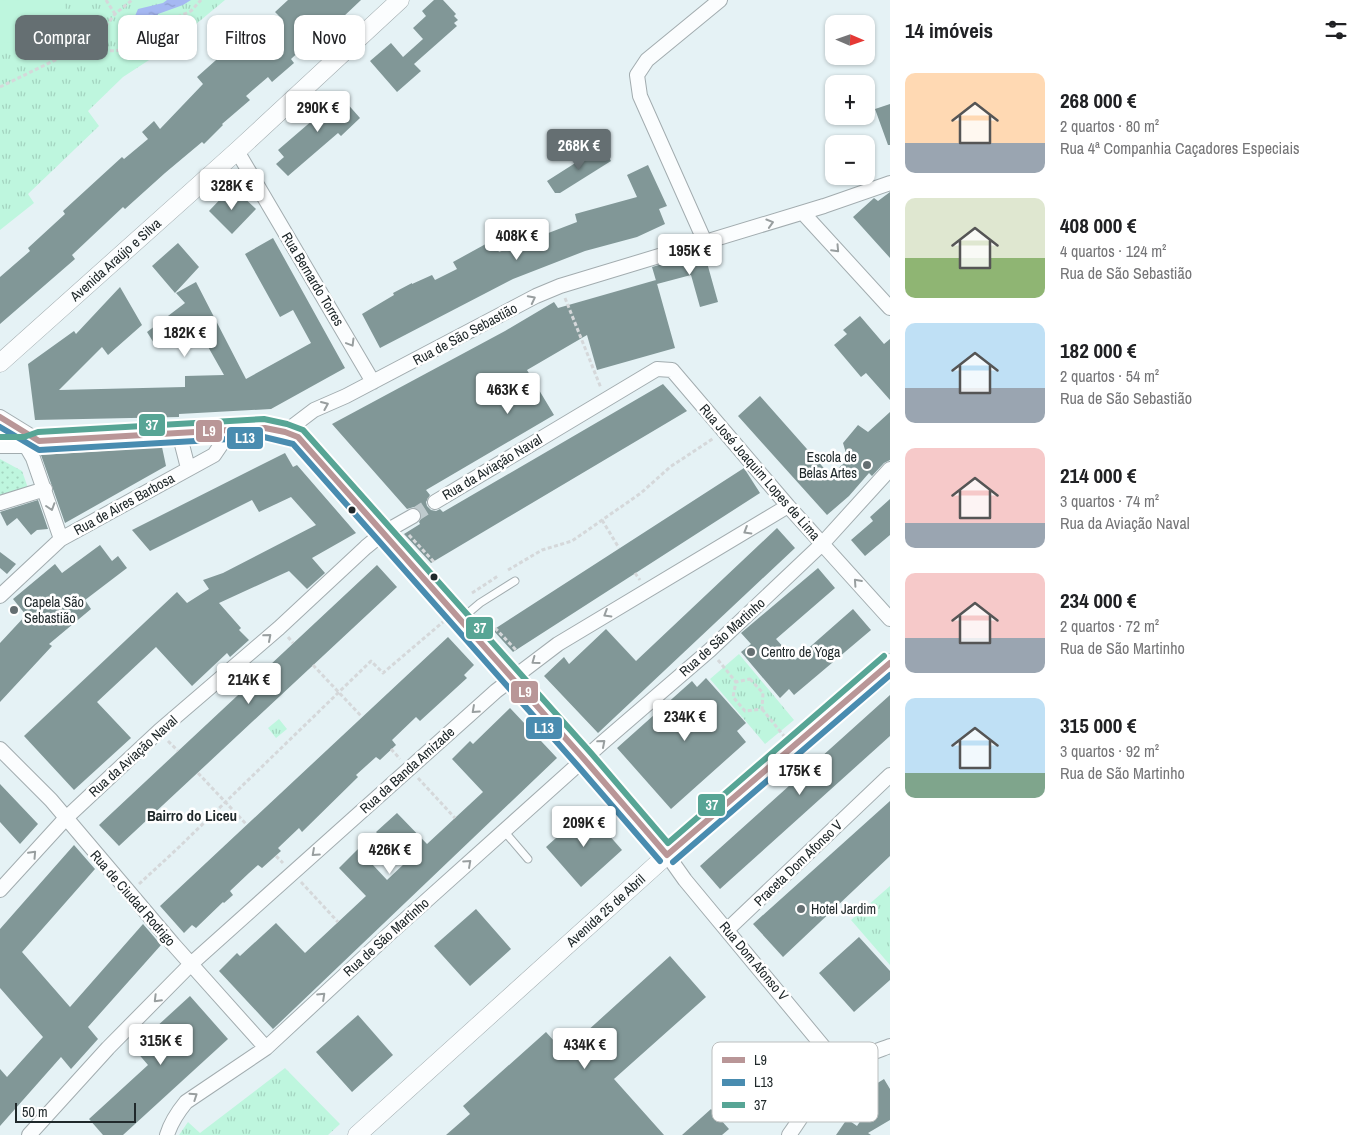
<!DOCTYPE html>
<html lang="pt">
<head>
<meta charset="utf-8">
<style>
  :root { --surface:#fff; --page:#f2f2f2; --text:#202124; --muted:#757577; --accent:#656f72 }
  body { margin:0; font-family:"Archivo Narrow",sans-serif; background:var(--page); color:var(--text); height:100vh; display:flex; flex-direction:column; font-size:19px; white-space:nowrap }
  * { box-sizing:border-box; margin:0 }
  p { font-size:16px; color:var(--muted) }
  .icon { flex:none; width:28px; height:28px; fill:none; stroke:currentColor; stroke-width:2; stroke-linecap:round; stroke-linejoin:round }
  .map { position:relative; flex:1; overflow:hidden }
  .sheet { display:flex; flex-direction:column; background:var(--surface); width:475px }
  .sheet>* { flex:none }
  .hud { position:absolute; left:15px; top:15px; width:475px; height:45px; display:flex; gap:10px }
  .needle { width:32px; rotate:92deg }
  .controls { position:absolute; left:825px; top:15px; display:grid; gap:10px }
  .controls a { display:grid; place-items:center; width:50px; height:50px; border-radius:10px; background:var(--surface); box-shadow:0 1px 4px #0004; font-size:25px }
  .scale { position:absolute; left:15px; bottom:12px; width:121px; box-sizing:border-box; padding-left:5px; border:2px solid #20292b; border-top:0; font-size:14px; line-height:18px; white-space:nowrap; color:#20292b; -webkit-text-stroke:4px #fff; paint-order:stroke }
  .price { position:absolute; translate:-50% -42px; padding:0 11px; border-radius:5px; background:#fff; color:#222; font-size:16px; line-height:32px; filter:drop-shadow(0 1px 2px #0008) }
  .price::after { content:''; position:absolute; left:50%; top:30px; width:15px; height:11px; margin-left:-8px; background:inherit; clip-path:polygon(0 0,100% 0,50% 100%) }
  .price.active { background:var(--accent); color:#fff }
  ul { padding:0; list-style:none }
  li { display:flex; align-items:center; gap:15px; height:125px; padding:0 15px }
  li span { display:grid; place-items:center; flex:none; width:140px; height:100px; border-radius:10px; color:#555 }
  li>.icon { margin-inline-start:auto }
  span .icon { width:60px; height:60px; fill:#fffc; stroke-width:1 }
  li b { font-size:21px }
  h2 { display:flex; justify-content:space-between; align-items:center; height:60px; padding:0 15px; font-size:21px }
  .pill { padding:0 18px; border-radius:10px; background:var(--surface); box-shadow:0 1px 4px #0004; font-size:18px; line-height:45px }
  .pill.active { background:var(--accent); color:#fff }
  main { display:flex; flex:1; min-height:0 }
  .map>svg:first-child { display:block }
  .grass { fill:url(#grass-tufts) }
  .garden { fill:url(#garden-dots) }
  .pitch { fill:#bef6de }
  .water { fill:url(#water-ripples) }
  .building { fill:#819797 }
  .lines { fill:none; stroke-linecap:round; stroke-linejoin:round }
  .minor-tunnel { stroke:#becacd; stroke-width:14; stroke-dasharray:14 7; stroke-linecap:butt }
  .service-casing { stroke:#a2acaf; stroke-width:9 }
  .minor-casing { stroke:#a2acaf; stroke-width:16 }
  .tertiary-casing { stroke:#a2acaf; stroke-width:19 }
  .path { stroke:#d5d8da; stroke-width:3; stroke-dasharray:4 2.5; stroke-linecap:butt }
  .service { stroke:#fbfdfe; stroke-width:7 }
  .minor { stroke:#fbfdfe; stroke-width:14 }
  .tertiary { stroke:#fbfdfe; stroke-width:18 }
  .bus-1-casing { stroke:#fff; stroke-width:10 }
  .bus-2-casing { stroke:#fff; stroke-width:10 }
  .bus-3-casing { stroke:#fff; stroke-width:10 }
  .bus-1 { stroke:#b99697; stroke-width:6 }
  .bus-2 { stroke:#498cb0; stroke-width:6 }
  .bus-3 { stroke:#57a595; stroke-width:6 }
  .oneway { stroke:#989e9f }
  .poi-dot { fill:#656f72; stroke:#fff; stroke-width:2 }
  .bus-dot { fill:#20292b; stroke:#fff; stroke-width:2 }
  .labels { text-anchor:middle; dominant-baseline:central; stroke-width:5; stroke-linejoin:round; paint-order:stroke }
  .street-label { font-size:14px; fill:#20292b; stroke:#fff }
  .poi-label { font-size:14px; fill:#20292b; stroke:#fff; text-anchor:start }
  .neighbourhood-label { font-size:15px; font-weight:bold; fill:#20292b; stroke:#fff }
  .key { fill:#fff; stroke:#bcbfbf; stroke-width:1 }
  .key-label { font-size:14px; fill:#20292b }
  .line-badge { stroke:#fff; stroke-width:2 }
  .badge-label { font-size:14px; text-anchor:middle; font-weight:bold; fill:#fff }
</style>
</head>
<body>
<main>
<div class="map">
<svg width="890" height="1135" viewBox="0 0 890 1135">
  <defs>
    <pattern id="grass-tufts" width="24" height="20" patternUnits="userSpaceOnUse" patternTransform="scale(1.25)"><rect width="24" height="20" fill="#bef6de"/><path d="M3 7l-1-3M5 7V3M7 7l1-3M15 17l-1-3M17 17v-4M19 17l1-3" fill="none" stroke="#a3d3bf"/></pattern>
    <pattern id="garden-dots" width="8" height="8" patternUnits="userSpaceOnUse" patternTransform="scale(1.25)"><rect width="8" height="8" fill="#bef6de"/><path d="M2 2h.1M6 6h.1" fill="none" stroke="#a3d3bf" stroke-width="1.8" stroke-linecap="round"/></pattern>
    <pattern id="water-ripples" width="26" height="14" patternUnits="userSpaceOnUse" patternTransform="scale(1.25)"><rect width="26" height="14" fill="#a5b8f2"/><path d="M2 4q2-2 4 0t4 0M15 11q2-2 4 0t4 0" fill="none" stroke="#8e9ed0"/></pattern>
  </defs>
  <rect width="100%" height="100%" fill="#e5f2f5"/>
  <path class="grass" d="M0,0H225L166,49L123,77L88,111L99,126L28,194L34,203L0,230Z
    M739,654L794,720L765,744L710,679Z
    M279,719L287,729L276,738L268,728Z
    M890,886V965L851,920Z
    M285,1068L340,1124L328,1135H179L188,1122L200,1133Z"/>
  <path class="garden" d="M0,459L22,471L28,488L0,496Z"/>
  <path class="pitch" d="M21,0H65L67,40L0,43V1Z"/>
  <path class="water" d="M167,0H191L183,5L158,14L155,23L147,31L145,30L150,22L147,16H135L138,9L163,3Z"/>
  <path class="building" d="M288,0H361L342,18L338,15L291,59L294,63L272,82L268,77L246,96L250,100L222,124L223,125L204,144L202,142L165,173L125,209L123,207L72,255L75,259L0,324V277L30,251L28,248L65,214L63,211L122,157L124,159L148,139L142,132L154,121L160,129L203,84L197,77L225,52L232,60L253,42L256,46L283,20L275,12Z
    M434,0H443L456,14L454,16L458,20L454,23L457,26L414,64L421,71L397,92L370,61L391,43L403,57L423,39L413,28L426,16L422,11Z
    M337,92L360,118L341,136L338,133L288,176L276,164L284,157L278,150L321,113L318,109Z
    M890,104V145H888L875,109Z
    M602,146L611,161L560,193H555L547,181Z
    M648,165L667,206L659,209L665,224L637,237L585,251L513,279L380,348L362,314L394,295L393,293L412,283V284L432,275L435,280L457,269L453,262L493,240L499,252L577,222L575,214L637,197L627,175Z
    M227,192L232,198L238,192L256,209L232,234L209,211Z
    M890,192V258L853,217L874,198L878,201Z
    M273,238L345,368L271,409L179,414V417L35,420L28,364L74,331L76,334L120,287L142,325L108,355L102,347L59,390L185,387V376L224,375L194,322L157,348L147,332L185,303L176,293L196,282L246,379L311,343L293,310L280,317L245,254Z
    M178,243L199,267L175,293L152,266Z
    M704,252L718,302L700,307L691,275L657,284L652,267Z
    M656,280L675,348L597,370L587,335L527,370L554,415L426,490L430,495L426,502L427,506L431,510L436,511L440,509L443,512L663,384L687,411L431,563L404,534L420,524L419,522L422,517L420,511L414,507L407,509L332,424L505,331L554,302L558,308Z
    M860,316L884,344L890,339V400L866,373L861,377L834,345L847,334L843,330Z
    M760,396L830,475L848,460L843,443L858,425L868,432L890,412V460L884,463L872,476L869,473L849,496L827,515L738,416Z
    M162,447L166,466L65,523L41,455Z
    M285,453L293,467L297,465L356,533L312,558L325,573L307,589L289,571L219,603L241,628L239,630L249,640L230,657L227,653L192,686L156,647L97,702L131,738L74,790L24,736L177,592L187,603L209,589L203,580L223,573L316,525L291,497L259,512L252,500L150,551L132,530Z
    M744,468L760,493L513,652L493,630Z
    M890,499V535L865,556L851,540L873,521L870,517Z
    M38,500L48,529L37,530L31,535L17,518L7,526L0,512Z
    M777,528L795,548L598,733L544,676L564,657L569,664L606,629L636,661Z
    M100,545L112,561L118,556L127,568L85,600L91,609L49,644L52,646L0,702V643L26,615L13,599L55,564L62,573Z
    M0,552L16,564L7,574L0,568Z
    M377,565L397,587L119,846L99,825Z
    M818,568L835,588L776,639L795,660L853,609L871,630L794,695L789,689L780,698L741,652L751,644L741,633Z
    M448,637L474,665L464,675L467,678L420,721L416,717L392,740L396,745L380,760L376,757L356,775L358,777L302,832L299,828L278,848L281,851L262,868L258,865L249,873L230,891L233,895L224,903L223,902L196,928L192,925L184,933L160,906Z
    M706,678L746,723L737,731L746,742L671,809L617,748L692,681L697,687Z
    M890,695V736L720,889L700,866Z
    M510,708L557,758L273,1029L219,971L237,953L240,956L276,923L305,953L366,896L339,868L358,849L387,880L405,863L376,832L397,813L427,844L483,792L452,759L470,741L473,744Z
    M0,784L38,824L20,844L0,822Z
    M890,801V856L783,957L753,924Z
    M587,810L622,850L581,887L546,847Z
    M74,845L95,869L22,952L70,1007L143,924L161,945L88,1027L98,1039L71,1069L61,1057L0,1126V1069L7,1077L43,1037L0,988V929Z
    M476,909L511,949L470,986L434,946Z
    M859,937L890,971V980L854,1012L819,973Z
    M670,956L706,997L614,1079L664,1135H446L470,1114L463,1106L546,1032L564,1052Z
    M190,996L228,1039L123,1135H103L89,1119L148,1065L130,1044L152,1024L155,1028Z
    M358,1015L393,1055L352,1092L316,1052Z
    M884,1079L890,1089V1120L868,1133L871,1135H836L847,1119L857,1126L871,1105L863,1092Z
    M711,1109L729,1129L722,1135H682Z"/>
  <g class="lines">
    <path class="minor-tunnel" d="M413,516L435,502"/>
    <defs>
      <path id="service" d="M460,620L480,603L515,581
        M504,831L528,859"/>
      <path id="minor" d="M237,151L373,382
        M803,213L890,308
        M705,242L640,96L637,75L647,60L720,0
        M0,417L39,441
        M285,432L314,410L346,396L536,296L560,286L824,206L890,183
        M179,433L188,468
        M0,446H26L39,441L265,428L285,432L298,437L658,842L685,880L841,1068
        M26,446L33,458L61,539
        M435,502L657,369L672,370L788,506L890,619
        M0,503L45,489
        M0,596L61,539L214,455L231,430
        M0,749L51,800L173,944L266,1048
        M0,890L65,819L159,731L279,628L366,547L383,533L413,516
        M727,930L890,775
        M29,1135L108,1048L191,964L496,691L558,644L788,506
        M167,1135C171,1122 177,1113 186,1102L266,1048L388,935L602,743L710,650L822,544L890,469
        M789,1135C803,1116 822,1081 841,1068C855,1058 874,1052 890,1046"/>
      <g id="tertiary">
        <path id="s1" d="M0,363L237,151L400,0"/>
        <path id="s2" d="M357,1135L667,855L890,663"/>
      </g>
    </defs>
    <use href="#service" class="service-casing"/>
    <use href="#minor" class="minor-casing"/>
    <use href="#tertiary" class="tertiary-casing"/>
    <path class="path" d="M106,0L115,14
      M94,41L106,51L128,50L145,41L158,32L171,20L191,11L201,0
      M0,87L94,41L115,14L132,0
      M565,298L601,388
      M602,520L619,548
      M409,535L434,562
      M508,570L542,550L572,541L641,493L670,467L714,438
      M635,573L640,580
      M472,593L498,576
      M495,628L516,650
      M288,637L293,643
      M718,660L736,682
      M313,665L362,717
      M750,679L763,693L762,709L745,711L733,697L736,682Z
      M762,709L784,736
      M168,741L178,751
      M391,749L400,759
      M198,773L247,825
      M418,778L455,818
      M276,856L283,863
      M301,882L338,922
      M139,884L177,849L371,661L383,673L443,622"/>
    <use href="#service" class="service"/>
    <use href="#minor" class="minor"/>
    <use href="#tertiary" class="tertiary"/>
    <defs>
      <path id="bus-1" d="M0,417L39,441L265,428L285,432L298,437L584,759L667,855
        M667,855L890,663"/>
      <path id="bus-2" d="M0,427L39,450L264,437L293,444L577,765L660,861
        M673,862L890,675"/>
      <path id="bus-3" d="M0,437H24L38,432L264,419L287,424L303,430L591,753L668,843L884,656"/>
    </defs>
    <use href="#bus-1" class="bus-1-casing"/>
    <use href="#bus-2" class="bus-2-casing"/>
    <use href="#bus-3" class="bus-3-casing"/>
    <use href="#bus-1" class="bus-1"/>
    <use href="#bus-2" class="bus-2"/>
    <use href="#bus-3" class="bus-3"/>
  </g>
  <defs><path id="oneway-chevron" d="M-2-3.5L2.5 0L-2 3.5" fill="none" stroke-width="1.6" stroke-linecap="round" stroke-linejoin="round" transform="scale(1.25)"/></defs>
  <g class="oneway">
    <use href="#oneway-chevron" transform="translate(770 223) rotate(-17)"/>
    <use href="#oneway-chevron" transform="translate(836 249) rotate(47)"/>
    <use href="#oneway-chevron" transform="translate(532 299) rotate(-27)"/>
    <use href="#oneway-chevron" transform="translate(351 343) rotate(59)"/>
    <use href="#oneway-chevron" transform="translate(325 405) rotate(-23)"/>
    <use href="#oneway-chevron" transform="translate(51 507) rotate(72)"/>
    <use href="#oneway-chevron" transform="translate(747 531) rotate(149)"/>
    <use href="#oneway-chevron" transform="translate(857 582) rotate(-132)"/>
    <use href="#oneway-chevron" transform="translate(607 614) rotate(149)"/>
    <use href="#oneway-chevron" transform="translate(268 637) rotate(-41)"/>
    <use href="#oneway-chevron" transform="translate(535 661) rotate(144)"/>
    <use href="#oneway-chevron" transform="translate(475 710) rotate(138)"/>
    <use href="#oneway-chevron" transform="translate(602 743) rotate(-41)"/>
    <use href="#oneway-chevron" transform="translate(315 853) rotate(138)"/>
    <use href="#oneway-chevron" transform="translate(33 854) rotate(-47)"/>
    <use href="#oneway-chevron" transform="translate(468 863) rotate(-42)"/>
    <use href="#oneway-chevron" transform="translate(322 996) rotate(-43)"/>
    <use href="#oneway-chevron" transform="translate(157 999) rotate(135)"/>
    <use href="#oneway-chevron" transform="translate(194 1096) rotate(-34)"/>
  </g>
  <g class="poi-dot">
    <circle cx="867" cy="465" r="5"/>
    <circle cx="14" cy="610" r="5"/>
    <circle cx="751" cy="652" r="5"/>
    <circle cx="801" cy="909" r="5"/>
  </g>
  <g class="bus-dot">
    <circle cx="352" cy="510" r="4.5"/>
    <circle cx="434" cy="577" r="4.5"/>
  </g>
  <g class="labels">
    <g class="street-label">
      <text stroke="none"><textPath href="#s1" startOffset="155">Avenida Araújo e Silva</textPath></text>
      <text transform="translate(313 279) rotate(59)">Rua Bernardo Torres</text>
      <text transform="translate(465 334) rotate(-28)">Rua de São Sebastião</text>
      <text transform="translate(492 467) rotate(-31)">Rua da Aviação Naval</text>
      <text transform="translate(760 472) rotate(49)">Rua José Joaquim Lopes de Lima</text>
      <text transform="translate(124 504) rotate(-29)">Rua de Aires Barbosa</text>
      <text transform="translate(722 637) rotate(-42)">Rua de São Martinho</text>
      <text transform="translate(133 756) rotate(-42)">Rua da Aviação Naval</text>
      <text transform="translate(407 770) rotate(-42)">Rua da Banda Amizade</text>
      <text transform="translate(798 863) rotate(-44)">Praceta Dom Afonso V</text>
      <text transform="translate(133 898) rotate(49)">Rua de Ciudad Rodrigo</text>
      <text stroke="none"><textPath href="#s2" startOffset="335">Avenida 25 de Abril</textPath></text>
      <text transform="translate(386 937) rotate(-42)">Rua de São Martinho</text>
      <text transform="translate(754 961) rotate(50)">Rua Dom Afonso V</text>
    </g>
    <g class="poi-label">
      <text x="857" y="457" text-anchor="end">Escola de<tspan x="857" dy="16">Belas Artes</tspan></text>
      <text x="24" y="602">Capela São<tspan x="24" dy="16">Sebastião</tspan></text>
      <text x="761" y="652">Centro de Yoga</text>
      <text x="811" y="909">Hotel Jardim</text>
    </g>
    <g class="neighbourhood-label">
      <text x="192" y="815">Bairro do Liceu</text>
    </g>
  </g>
  <rect x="712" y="1042" width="166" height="80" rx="8" class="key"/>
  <rect x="722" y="1057" width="23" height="6" fill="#b99697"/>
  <rect x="722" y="1079" width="23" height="7" fill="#498cb0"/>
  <rect x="722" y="1102" width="23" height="6" fill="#57a595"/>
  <g class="key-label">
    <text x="754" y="1065">L9</text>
    <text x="754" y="1087">L13</text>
    <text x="754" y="1110">37</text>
  </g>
  <g class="line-badge">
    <rect x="138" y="413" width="28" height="24" rx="5" fill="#57a595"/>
    <rect x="195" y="419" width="28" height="24" rx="5" fill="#b99697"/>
    <rect x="226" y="426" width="38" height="24" rx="5" fill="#498cb0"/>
    <rect x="465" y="616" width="29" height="24" rx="5" fill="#57a595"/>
    <rect x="510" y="680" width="29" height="24" rx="5" fill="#b99697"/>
    <rect x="525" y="716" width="38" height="24" rx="5" fill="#498cb0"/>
    <rect x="697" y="793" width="29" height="24" rx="5" fill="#57a595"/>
  </g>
  <g class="badge-label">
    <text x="152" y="430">37</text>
    <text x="209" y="436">L9</text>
    <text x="245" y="443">L13</text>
    <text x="480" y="633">37</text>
    <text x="525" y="697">L9</text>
    <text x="544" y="733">L13</text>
    <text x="712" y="810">37</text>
  </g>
</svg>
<div class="controls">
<a><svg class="needle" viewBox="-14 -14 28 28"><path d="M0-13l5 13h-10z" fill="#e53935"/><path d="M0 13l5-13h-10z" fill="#757577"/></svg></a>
<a>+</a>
<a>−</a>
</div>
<div class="scale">50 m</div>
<b class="price" style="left:318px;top:133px">290K €</b>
<b class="price active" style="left:579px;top:171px">268K €</b>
<b class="price" style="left:232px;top:211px">328K €</b>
<b class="price" style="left:517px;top:261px">408K €</b>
<b class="price" style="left:690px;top:276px">195K €</b>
<b class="price" style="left:185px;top:358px">182K €</b>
<b class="price" style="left:508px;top:415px">463K €</b>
<b class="price" style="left:249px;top:705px">214K €</b>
<b class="price" style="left:685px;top:742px">234K €</b>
<b class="price" style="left:800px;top:796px">175K €</b>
<b class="price" style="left:584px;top:848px">209K €</b>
<b class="price" style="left:390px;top:875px">426K €</b>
<b class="price" style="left:161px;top:1066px">315K €</b>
<b class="price" style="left:585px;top:1070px">434K €</b>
<div class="hud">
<a class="pill active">Comprar</a>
<a class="pill">Alugar</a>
<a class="pill">Filtros</a>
<a class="pill">Novo</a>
</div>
</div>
<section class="sheet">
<h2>14 imóveis<svg class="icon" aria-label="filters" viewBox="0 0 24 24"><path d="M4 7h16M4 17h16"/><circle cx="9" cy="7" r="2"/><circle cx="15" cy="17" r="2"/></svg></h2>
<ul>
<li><span style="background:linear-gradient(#ffd9b3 70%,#9aa5b1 0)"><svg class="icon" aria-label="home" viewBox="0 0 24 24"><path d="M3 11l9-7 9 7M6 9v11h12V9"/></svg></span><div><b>268 000 €</b><p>2 quartos · 80 m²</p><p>Rua 4ª Companhia Caçadores Especiais</p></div></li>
<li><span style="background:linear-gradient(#dfe7d0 60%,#8fb573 0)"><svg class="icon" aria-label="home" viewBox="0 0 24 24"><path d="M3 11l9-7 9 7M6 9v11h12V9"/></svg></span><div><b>408 000 €</b><p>4 quartos · 124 m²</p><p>Rua de São Sebastião</p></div></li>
<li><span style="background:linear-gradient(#bfe0f5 65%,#9aa5b1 0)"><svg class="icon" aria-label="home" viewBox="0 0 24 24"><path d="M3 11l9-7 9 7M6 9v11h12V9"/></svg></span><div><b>182 000 €</b><p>2 quartos · 54 m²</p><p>Rua de São Sebastião</p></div></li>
<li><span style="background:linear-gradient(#f6c9c9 75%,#9aa5b1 0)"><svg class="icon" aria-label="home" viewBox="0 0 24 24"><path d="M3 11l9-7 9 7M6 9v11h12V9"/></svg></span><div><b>214 000 €</b><p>3 quartos · 74 m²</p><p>Rua da Aviação Naval</p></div></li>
<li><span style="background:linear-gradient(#f6c9c9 65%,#9aa5b1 0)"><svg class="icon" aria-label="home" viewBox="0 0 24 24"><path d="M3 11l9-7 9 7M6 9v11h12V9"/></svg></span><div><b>234 000 €</b><p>2 quartos · 72 m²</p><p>Rua de São Martinho</p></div></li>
<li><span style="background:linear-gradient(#bfe0f5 75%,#7fa58c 0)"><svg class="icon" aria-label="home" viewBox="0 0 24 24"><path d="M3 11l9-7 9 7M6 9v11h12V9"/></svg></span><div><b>315 000 €</b><p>3 quartos · 92 m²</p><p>Rua de São Martinho</p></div></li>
</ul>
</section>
</main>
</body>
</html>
